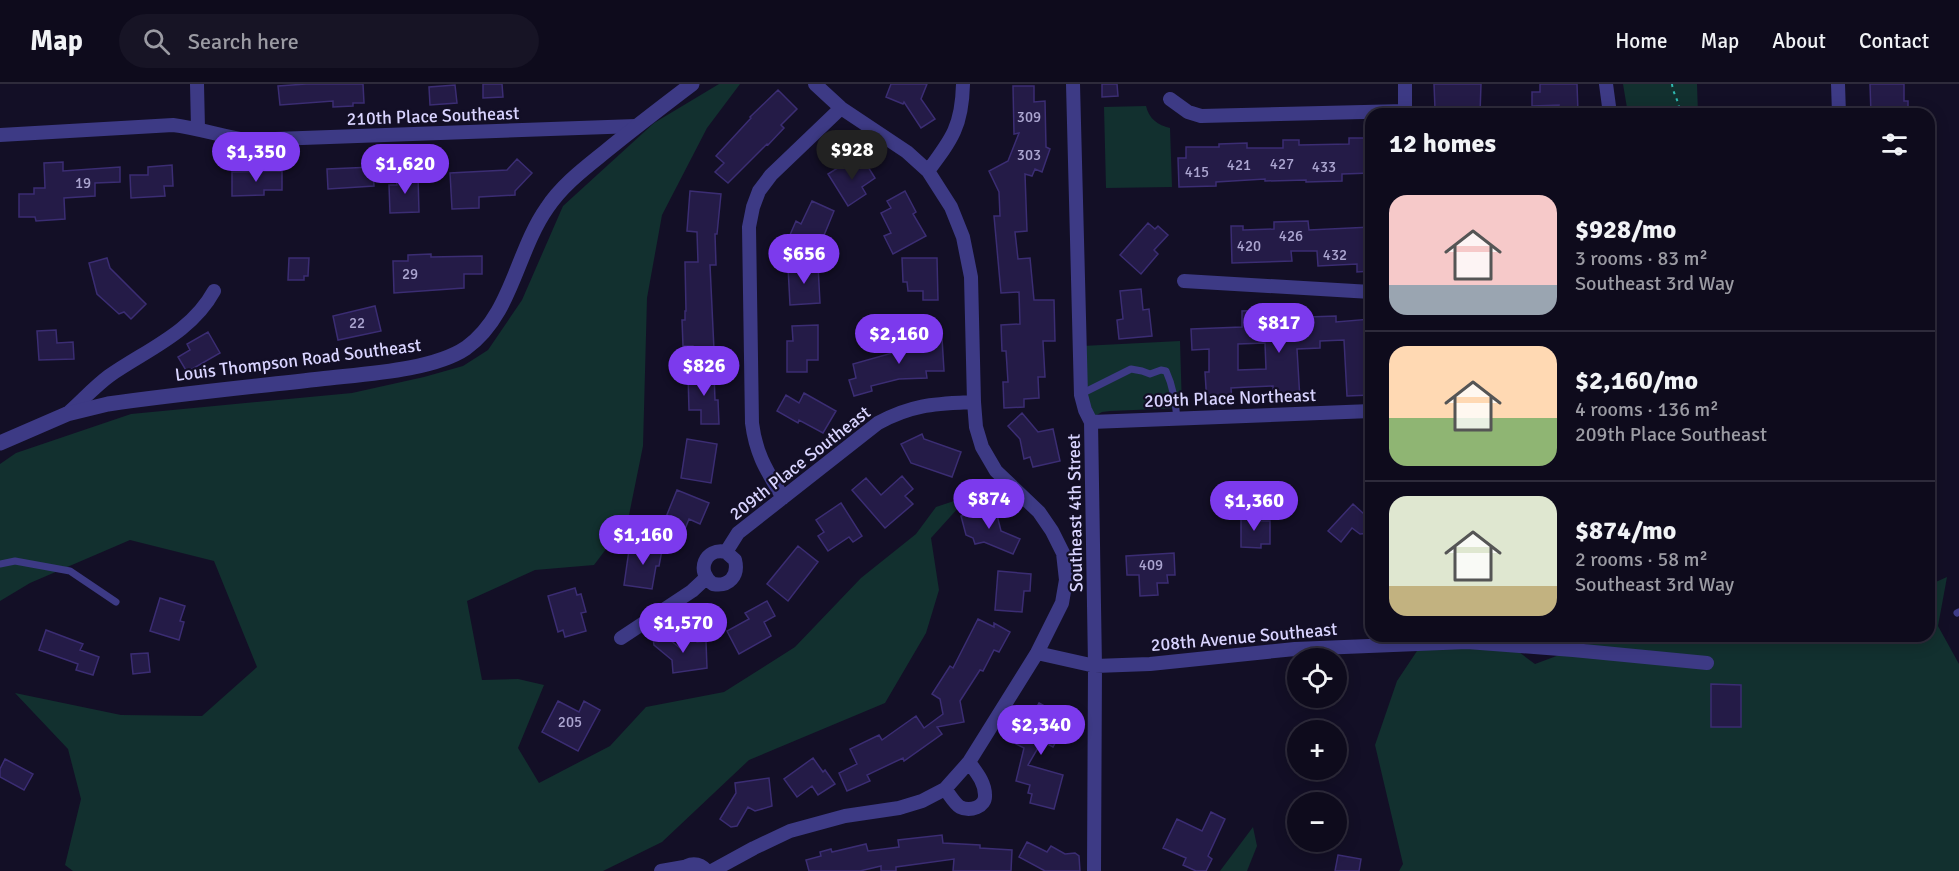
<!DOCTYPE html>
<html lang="en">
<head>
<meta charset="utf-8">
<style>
  :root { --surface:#0e0b1c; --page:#171425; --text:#f1f3f6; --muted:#9b9ba3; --line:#2e2b3b; --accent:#7c3aed }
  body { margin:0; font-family:Signika,sans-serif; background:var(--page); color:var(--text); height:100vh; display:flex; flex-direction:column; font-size:22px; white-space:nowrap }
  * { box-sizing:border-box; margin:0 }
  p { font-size:20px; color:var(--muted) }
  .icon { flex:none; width:33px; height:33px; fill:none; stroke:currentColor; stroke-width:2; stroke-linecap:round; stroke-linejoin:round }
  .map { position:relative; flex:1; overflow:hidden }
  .sheet { position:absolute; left:1365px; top:24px; width:570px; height:534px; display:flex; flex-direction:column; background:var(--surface); border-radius:18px; box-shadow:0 3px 15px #0003,0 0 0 2px var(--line) }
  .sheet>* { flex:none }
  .tools { position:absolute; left:1287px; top:564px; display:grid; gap:12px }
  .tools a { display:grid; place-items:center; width:60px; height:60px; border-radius:50%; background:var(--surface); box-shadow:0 3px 15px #0003,0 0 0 2px var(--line); font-size:30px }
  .price { position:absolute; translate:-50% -51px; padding:0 14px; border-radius:21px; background:var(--accent); color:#fff; font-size:20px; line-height:39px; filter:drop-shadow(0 2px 3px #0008) }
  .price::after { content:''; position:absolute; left:50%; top:36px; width:18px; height:14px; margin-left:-9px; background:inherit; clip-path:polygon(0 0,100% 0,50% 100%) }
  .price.current { background:#222; color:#fff }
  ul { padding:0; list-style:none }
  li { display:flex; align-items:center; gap:18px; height:150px; padding:0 24px }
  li+li { border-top:2px solid var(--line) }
  li span { display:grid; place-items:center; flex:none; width:168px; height:120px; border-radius:18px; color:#555 }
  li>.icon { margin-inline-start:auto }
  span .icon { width:72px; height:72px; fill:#fffc; stroke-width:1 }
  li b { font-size:26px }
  h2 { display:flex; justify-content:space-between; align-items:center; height:72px; padding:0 24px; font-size:26px }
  header { display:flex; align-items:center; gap:36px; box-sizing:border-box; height:84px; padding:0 30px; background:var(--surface); border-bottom:2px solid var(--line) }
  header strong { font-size:28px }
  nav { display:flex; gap:33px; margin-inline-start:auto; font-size:21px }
  .search { width:420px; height:54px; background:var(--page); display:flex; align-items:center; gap:15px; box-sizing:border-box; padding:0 21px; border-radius:33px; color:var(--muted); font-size:22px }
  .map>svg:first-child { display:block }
  .green { fill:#12302f }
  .building { fill:#241b47; stroke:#3b2d73; stroke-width:1.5; fill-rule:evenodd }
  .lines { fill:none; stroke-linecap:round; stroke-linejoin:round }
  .path { stroke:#2fb8b0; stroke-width:2; stroke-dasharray:3 4.5; stroke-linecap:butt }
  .service { stroke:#3d3a85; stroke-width:7 }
  .minor { stroke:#3d3a85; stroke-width:14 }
  .tertiary { stroke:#3d3a85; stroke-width:15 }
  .labels { text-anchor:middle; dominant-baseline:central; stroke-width:4.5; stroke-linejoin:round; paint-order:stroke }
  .number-label { font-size:15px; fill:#aca6d1 }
  .street-label { font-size:18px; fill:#d9d4ff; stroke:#130f26 }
</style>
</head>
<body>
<header>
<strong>Map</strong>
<div class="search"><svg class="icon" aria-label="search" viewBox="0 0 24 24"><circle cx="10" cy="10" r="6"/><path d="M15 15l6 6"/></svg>Search here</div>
<nav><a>Home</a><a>Map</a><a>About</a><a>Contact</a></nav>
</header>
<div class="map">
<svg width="1959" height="787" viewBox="0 0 1959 787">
  <rect width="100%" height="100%" fill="#130f26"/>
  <path class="green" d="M719,0H740L707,44L662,131L647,214L643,362L628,436L594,481L535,486L467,517L482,596L518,595L544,601L518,664L539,699L610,662L646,623L724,608L795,563L861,494L916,450L936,423L969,412L931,454L939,506L926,549L885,619L749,676L662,758L603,787H73L65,781L81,715L68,665L15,609L121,631L202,632L257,583L214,477L130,456L30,499L0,517V380L16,369L131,330L352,309L424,293L463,282L488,266L522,216L563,122L654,39Z
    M1623,0H1697L1698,30H1628Z
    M1146,22C1149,35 1158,41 1170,44L1172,103L1106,104L1104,23Z
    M1180,257L1182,324L1110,327L1102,328L1095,332L1089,323L1082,262Z
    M1947,493L1938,542L1959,580V787H1399L1403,780L1375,661L1397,597L1425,555L1424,552H1497L1535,580L1586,561L1600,552H1929V501Z
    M1253,743L1257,762L1247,787H1220Z"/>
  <path class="building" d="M306,0H363L364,19H353V22L333,23V17L280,21L278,2Z
    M483,0H502L503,13L483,14Z
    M891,0H927L921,15L935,35L921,44L904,18L903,20L886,13Z
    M1102,0H1117L1118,12L1102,13Z
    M1434,0H1481L1480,30H1453V24L1435,25Z
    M1540,0H1577L1578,28H1559V21L1532,22V8H1540Z
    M1870,0H1904V17H1908V30H1871Z
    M455,1L457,19L430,21L429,3Z
    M1013,2H1034V18L1045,17L1046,63L1050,65L1042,88L1035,85L1032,92L1025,90L1027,147L1015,148L1018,175L1030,174L1034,216H1054L1055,257H1043L1045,293H1038L1039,314L1024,315V323L1004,324L1003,298H1008L1006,267H1002L1001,241L1020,240L1019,208L1001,209L994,132H1000L999,108L989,87L1008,77L1019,49L1014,50Z
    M778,6L797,25L781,41L784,44L768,61L767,60L728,99L715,88L724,79L716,72L751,34L750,33Z
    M1349,54H1366V61H1371V89L1342,90V97L1306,98V96L1265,97V95L1216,98V102L1179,103L1178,74H1186V63H1219V60L1247,59V64H1283V56H1299V61L1349,60Z
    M517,75L532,89L515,107V111L479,113V124L452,125L450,89L507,86Z
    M852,75L857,83L865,78L875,94L862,103L866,110L848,122L828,90Z
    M63,78V87L120,83V98L95,99V112L64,114L65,135L36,137L35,133H19V110H34V104H45L44,79Z
    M172,81L173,102H164L165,112L131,114L130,91H148V83Z
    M373,83L374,102L328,105L327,85Z
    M282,87V106H264V111L232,112V88Z
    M396,92H418L419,128L390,129L389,101H397Z
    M690,107L721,110L717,150H715L716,181H710L714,266L694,267L693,262H683L682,236H685V227H686L685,178H698L697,148L687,147Z
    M905,107L916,128L913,130L926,152L893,170L884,152L891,149L881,129L891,124L887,117Z
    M812,117L834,127L820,161L807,155L802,167L786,160L796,137L801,140Z
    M1308,137L1309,146L1371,143V187L1357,188V180L1318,182L1317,167H1291L1292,177L1232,179L1231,142H1243V146L1274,145V138Z
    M1148,139L1155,145L1158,142L1168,151L1154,166L1158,170L1141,190L1120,171Z
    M431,170V173L482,172V190H464V204L394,209L393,177H408V171Z
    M107,174L110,184L146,220L131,235L124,228L119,230L97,210L89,179Z
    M289,174H309L308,192H304V196H288Z
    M902,174H937L938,216H923V207H908L907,198H903Z
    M818,181L820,219L790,221L788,183Z
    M1141,205L1143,226L1149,225L1152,252L1119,255L1117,236L1123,235L1120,207Z
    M375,222L381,247L338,256L333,232Z
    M1276,226L1277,234L1336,232V238L1371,235V311L1347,312L1344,256L1320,257V264L1297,265L1300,316L1274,317L1273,302L1249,303L1231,304L1232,319L1207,320L1205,288H1209V265L1192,266L1191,245L1242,243V227ZM1265,259L1266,285L1238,286V260Z
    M818,241V276H807V288H787V257H793L792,242Z
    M56,246L57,259L73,258L74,275L39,276L37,247Z
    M208,248L220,269L187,288L178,273L190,266L187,260Z
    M942,254L944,287H926L927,294L899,295L871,302L872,307L854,312L849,296L856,294L853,280L903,266V261H910V256Z
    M714,289L715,316H718L719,340H701V326H689L688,290Z
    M804,309L836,327L823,349L799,336L798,339L777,327L786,311L799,319Z
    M1022,329L1038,348L1053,345L1060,377L1033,383L1030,373L1024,375L1020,355L1008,342Z
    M922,350L924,355L961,368L952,393L911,379L901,360Z
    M687,355L717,360L711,399L681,394Z
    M902,392L913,405L905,412L913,420L885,444L852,406L866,394L881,411Z
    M677,406L709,419L700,440L689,435L683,450L664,442V438Z
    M841,419L862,452L853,458L849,453L828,467L818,452L824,448L816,436Z
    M1353,420L1364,430L1371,429V449L1360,450L1352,444L1341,458L1328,447Z
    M995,423L1001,447L1020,455L1013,470L984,458L975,460L973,454L966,451L961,432Z
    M1241,429H1253V437H1270V460H1261V464L1241,463Z
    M645,459L663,461L659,482H656L652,505L624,501L629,466L644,468Z
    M798,462L818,478L788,517L767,500Z
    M1174,469L1175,491H1167L1168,499H1157L1158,511L1140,512L1139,491H1127L1126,472Z
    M998,487L1031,490L1030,507H1024L1022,528L995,526Z
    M575,504L577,511L581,510L586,528L581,529L586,547L565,553L563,546L558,548L548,512Z
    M160,514L185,522L180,537L184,538L179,556L150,547Z
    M767,517L775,532L764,538L771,552L739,570L727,547L749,535L745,529Z
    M978,535L994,543V539L1010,548L999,568L994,566L983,587L980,586L960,617L964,638L937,643L942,650L904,677L903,674L867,691L870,697L847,707L839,689L857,680L850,665L879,651L882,656L916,632L924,644L943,630L940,615L932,610L950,582L953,584Z
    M46,546L83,560L80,566L99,573L93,591L76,586L78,580L39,566Z
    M660,548L680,564L687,556L694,555L697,558L706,557L707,584L673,589L672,576L654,561L653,555Z
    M148,569L150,588L133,590L131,570Z
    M1711,600L1741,601V643H1711Z
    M558,617L579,628L584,617L600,626L578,667L542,648Z
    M1039,619L1068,635L1053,663L1042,657L1028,681L1063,691L1054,725L1030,719L1032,710L1028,709L1030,701L1016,697L1024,664L1016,660Z
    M813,674L823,688L825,686L835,700L818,711L812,702L797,713L784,695Z
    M5,675L33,690L24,706L0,693V685Z
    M769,694L772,722L755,727L748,723L737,742L731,743L720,735L736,709L735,699Z
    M1211,728L1225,735L1208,772L1212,775L1206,787H1196L1183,781L1186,774L1163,764L1177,735L1202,747Z
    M942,751L943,759L980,761V764L1012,766L1011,787H953L954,775L896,783V787H881V782L860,787H809L806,776L821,772L820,768L831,765L832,768L866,760L868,767L899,763L898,756Z
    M1027,758L1047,768L1051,762L1065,770L1075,769L1079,772L1080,787H1045L1019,773Z
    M1338,771L1361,775L1359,787H1335Z"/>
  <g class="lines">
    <path class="path" d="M1672,0C1673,11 1681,19 1679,30
      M1624,30H1641"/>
    <path class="service" d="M1081,310L1131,285L1142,287L1150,290L1161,286L1166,287C1173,302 1175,317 1177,334
      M0,480L15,477L70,487L116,518
      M1957,529L1959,528"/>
    <path class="minor" d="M197,0L198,44
      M1073,0L1081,311L1085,326L1091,338L1095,582L1094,787
      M1405,0V30
      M1606,0L1610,30
      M1838,0L1839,30
      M1170,15L1188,28L1201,32L1405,27
      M0,51L173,41C198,44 221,52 246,56L636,42
      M928,87C952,55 962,42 963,0
      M1184,197L1371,208
      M67,330C81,318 94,303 109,292C146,266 191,249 214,207
      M1091,338L1371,327
      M783,414C767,387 756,371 752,339L749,143L753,123L759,107L771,91L841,24
      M726,468L735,476C739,492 729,503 713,500C695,488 705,463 726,468L738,449L878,339C913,320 935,320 974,318
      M621,554L692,507L706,494
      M1037,569L1095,582L1150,580L1295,565L1467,558L1573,566L1707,579
      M945,705C950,711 954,719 960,723C970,728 986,723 985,711C985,698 976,688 969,678
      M661,787L684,783
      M680,787C689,778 699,778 707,787
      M712,787L754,764L790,747L845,732L899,724L922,717L945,705L969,678L1037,569L1062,519L1066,496L1063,469L1052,447L1039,428L996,387L982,363L976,343L974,318L971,193L963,153L951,123L928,87L907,68L841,24L815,0"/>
    <path class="tertiary" d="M0,359L67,330L108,320C178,310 249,303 320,295C362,290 432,287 466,264C512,231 516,168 547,124C562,101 585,84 606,67C634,44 663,22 692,0"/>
  </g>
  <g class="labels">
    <g class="number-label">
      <text x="1029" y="33">309</text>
      <text x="1029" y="71">303</text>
      <text x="1282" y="80">427</text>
      <text x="1239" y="81">421</text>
      <text x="1324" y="83">433</text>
      <text x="1197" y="88">415</text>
      <text x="83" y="99">19</text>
      <text x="1291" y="152">426</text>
      <text x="1249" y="162">420</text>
      <text x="1335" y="171">432</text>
      <text x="410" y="190">29</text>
      <text x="357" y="239">22</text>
      <text x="1151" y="481">409</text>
      <text x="570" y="638">205</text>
    </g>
    <g class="street-label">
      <text transform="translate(433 32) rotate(-2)">210th Place Southeast</text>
      <text transform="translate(298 276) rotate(-7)">Louis Thompson Road Southeast</text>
      <text transform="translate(1230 314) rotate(-2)">209th Place Northeast</text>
      <text transform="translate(800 379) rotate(-38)">209th Place Southeast</text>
      <text transform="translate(1075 429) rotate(-91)">Southeast 4th Street</text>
      <text transform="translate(1244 553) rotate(-5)">208th Avenue Southeast</text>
    </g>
  </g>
</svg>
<div class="tools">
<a><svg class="icon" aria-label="locate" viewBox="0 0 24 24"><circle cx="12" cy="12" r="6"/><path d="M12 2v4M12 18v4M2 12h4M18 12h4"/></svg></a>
<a>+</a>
<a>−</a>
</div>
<b class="price current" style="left:852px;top:97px">$928</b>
<b class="price" style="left:256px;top:99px">$1,350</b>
<b class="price" style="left:405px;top:111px">$1,620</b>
<b class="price" style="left:804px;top:201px">$656</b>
<b class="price" style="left:1279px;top:270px">$817</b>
<b class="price" style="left:899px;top:281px">$2,160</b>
<b class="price" style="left:704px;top:313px">$826</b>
<b class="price" style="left:989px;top:446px">$874</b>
<b class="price" style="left:1254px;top:448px">$1,360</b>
<b class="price" style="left:643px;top:482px">$1,160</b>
<b class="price" style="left:683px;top:570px">$1,570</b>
<b class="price" style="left:1041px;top:672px">$2,340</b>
<section class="sheet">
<h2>12 homes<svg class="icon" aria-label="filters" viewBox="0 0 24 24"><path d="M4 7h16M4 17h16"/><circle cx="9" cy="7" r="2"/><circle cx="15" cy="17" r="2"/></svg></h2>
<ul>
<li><span style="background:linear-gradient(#f6c9c9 75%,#9aa5b1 0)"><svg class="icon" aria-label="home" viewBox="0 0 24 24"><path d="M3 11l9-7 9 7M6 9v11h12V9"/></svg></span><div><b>$928/mo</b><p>3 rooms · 83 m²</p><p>Southeast 3rd Way</p></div></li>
<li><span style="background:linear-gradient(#ffd9b3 60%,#8fb573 0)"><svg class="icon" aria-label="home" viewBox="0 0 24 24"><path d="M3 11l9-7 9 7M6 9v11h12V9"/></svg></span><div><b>$2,160/mo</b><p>4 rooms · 136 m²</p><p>209th Place Southeast</p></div></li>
<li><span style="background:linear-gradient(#dfe7d0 75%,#c2b280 0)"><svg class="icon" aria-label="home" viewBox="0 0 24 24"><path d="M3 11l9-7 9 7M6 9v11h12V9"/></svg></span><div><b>$874/mo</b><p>2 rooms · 58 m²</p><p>Southeast 3rd Way</p></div></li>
</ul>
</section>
</div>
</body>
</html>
